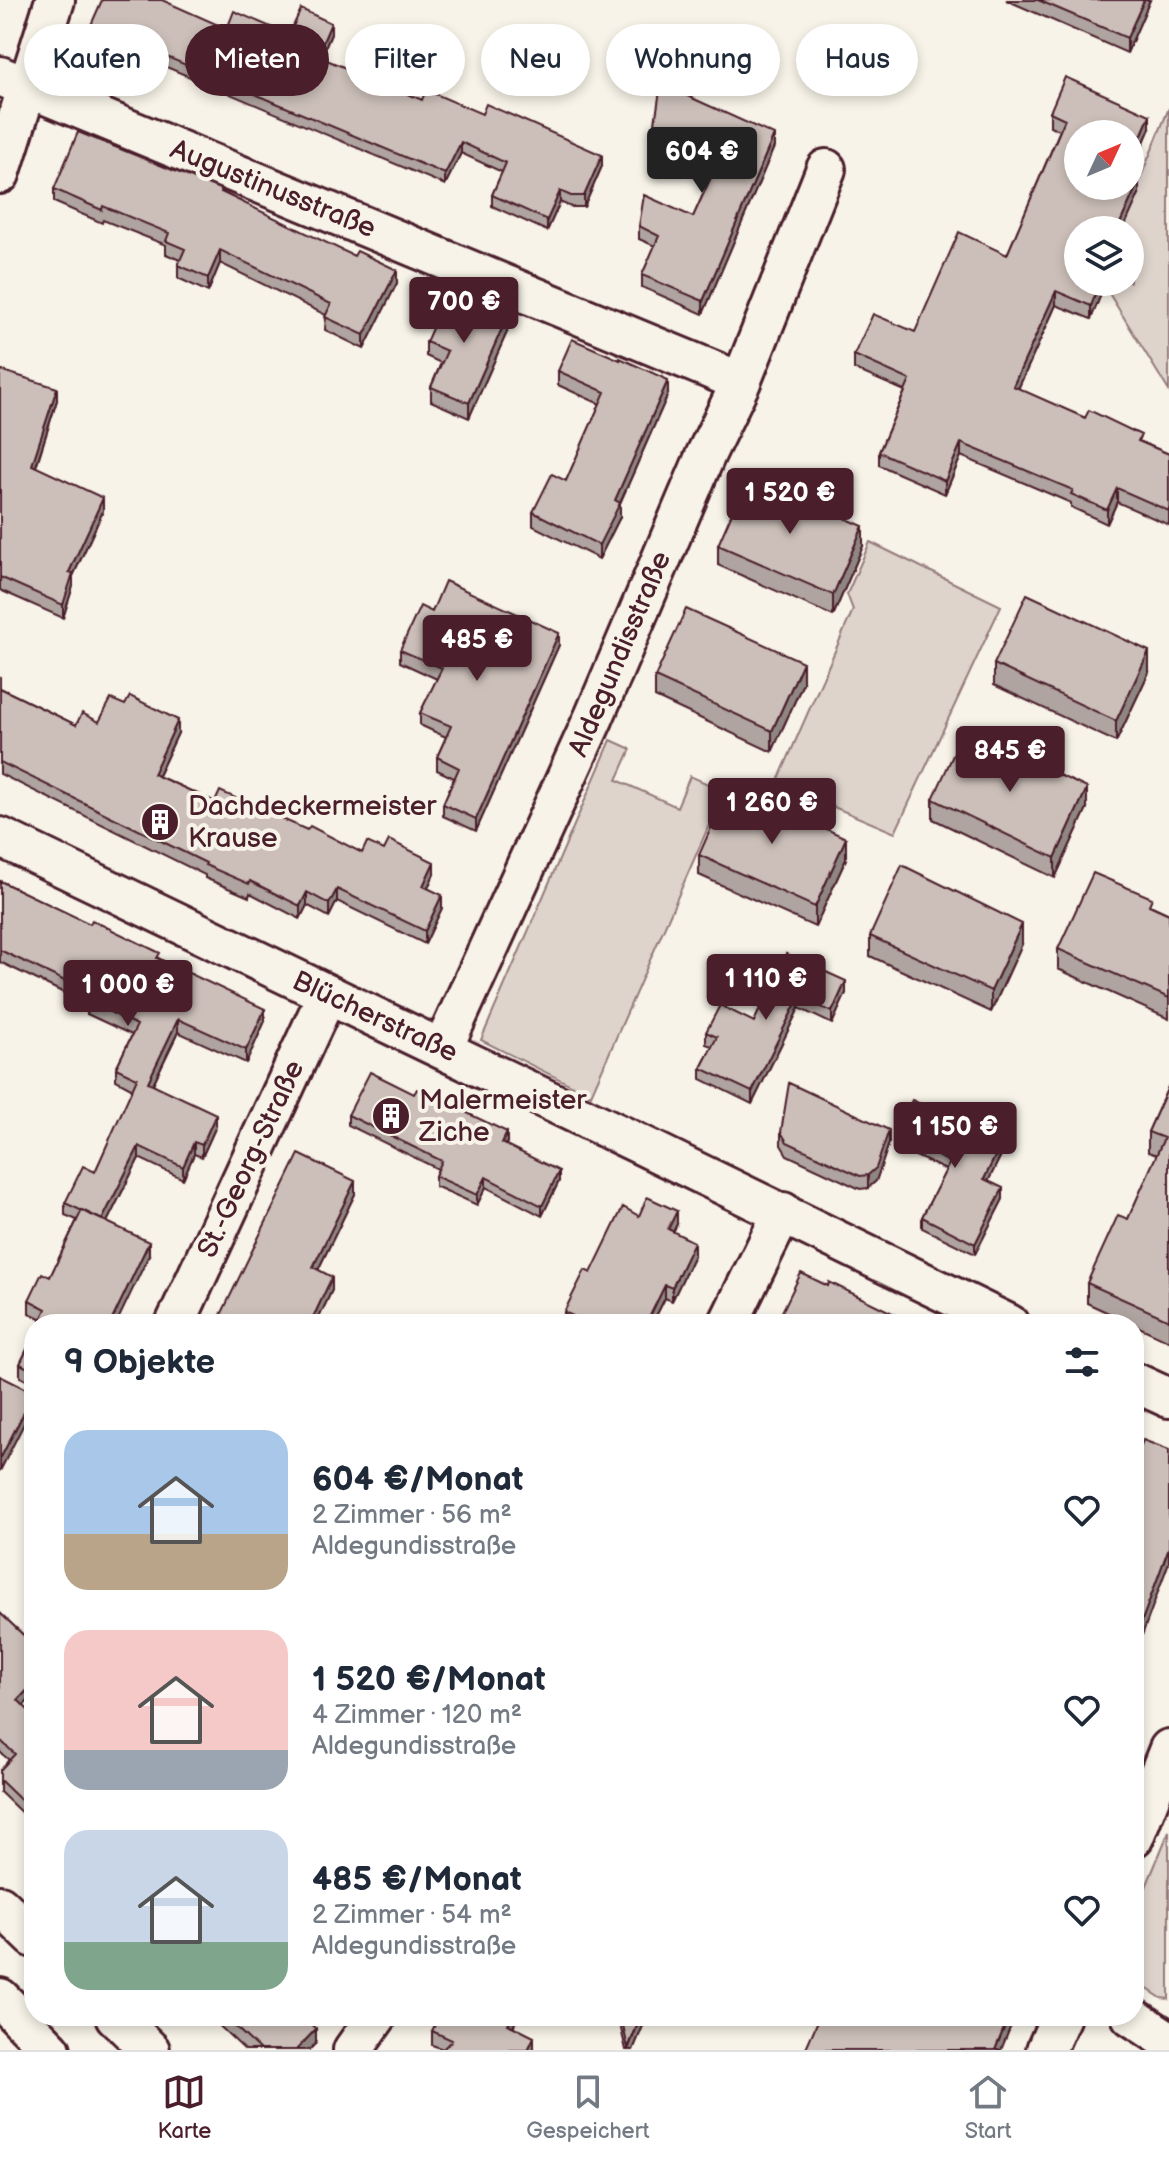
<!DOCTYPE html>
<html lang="de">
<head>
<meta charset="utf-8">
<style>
  :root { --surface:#fff; --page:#f6f6f7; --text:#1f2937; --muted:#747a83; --line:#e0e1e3; --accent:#4a1f2b }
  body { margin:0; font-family:"Balsamiq Sans",sans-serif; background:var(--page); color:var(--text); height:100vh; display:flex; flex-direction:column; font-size:30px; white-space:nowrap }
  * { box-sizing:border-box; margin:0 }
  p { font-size:26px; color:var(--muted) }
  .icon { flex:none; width:44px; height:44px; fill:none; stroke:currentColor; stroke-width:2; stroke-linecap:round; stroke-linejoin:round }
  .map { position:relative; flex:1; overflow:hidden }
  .panel { position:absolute; left:24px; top:1314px; width:1120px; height:712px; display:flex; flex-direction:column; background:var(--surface); border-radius:32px; box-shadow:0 4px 12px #0003 }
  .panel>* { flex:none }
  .guide { position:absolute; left:24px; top:24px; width:1122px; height:72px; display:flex; gap:16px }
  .needle { width:52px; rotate:46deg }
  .buttons { position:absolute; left:1064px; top:120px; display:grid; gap:16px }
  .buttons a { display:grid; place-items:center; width:80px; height:80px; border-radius:50%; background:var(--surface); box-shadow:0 4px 12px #0003; font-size:40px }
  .price { position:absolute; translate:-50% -68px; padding:0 18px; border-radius:8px; background:var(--accent); color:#fff; font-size:26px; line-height:52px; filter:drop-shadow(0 2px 4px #0008) }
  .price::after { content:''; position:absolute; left:50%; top:48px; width:24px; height:18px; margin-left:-12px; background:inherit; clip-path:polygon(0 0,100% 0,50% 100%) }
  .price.current { background:#222; color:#fff }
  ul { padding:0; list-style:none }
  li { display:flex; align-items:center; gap:24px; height:200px; padding:0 40px }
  li span { display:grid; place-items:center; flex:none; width:224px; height:160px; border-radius:24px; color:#555 }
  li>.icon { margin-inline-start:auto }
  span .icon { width:96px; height:96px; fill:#fffc; stroke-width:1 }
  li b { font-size:34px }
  h2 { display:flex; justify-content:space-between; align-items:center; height:96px; padding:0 40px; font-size:34px }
  .tag { padding:0 28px; border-radius:36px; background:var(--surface); box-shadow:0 4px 12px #0003; font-size:28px; line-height:72px }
  .tag.current { background:var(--accent); color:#fff }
  .tabs { display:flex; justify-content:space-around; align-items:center; height:112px; border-top:2px solid var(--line); background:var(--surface); font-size:22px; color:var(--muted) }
  .tabs a { display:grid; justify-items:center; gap:4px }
  .tabs .current { color:var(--accent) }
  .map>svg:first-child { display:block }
  .green { fill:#ded4cc; stroke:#947a7c; stroke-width:2 }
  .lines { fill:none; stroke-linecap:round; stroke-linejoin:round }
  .minor-casing { stroke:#4a1f2b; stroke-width:44 }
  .minor { stroke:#f7f3e8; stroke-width:38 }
  .wall { fill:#afa49f; stroke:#4a1f2b; stroke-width:2 }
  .shaded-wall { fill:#8f8682; stroke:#4a1f2b; stroke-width:2 }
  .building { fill:#ccbfb9; stroke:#4a1f2b; stroke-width:2 }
  .labels { text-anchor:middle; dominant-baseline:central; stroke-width:8; stroke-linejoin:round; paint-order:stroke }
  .street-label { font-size:28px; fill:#4a1f2b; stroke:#f7f3e8 }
  .poi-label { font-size:28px; fill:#4a1f2b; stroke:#f7f3e8; text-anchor:start }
</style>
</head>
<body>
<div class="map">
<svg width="1169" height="2050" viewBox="0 0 1169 2050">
  <rect width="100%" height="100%" fill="#f7f3e8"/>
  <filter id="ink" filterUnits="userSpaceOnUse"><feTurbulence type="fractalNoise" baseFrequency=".0125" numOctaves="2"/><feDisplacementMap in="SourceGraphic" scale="16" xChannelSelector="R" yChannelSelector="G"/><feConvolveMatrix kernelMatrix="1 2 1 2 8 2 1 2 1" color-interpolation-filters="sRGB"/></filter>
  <g filter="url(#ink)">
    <path class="green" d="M1169,108V391L1102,282H1130V230H1119Z
      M870,542L1001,606L895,833L777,783L853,610L847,594Z
      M611,740L631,749L617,780L677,807L690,776L724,791L591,1095L481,1040Z
      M1169,1831V1999L1161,1998L1134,1980V1916Z"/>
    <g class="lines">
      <defs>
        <path id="minor" d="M0,76L741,382
          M0,174L55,0
          M0,837C336,999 674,1159 1009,1324
          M443,1048L594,717L706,454L741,382L826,169
          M175,1324L327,995
          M728,1324L783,1212
          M1134,1382L1169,1398
          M1134,1837L1169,1749
          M0,1905L34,1938
          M0,1998L51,2050
          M115,2016L150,2050
          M1131,2016L1169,2041
          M353,2050L377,2016
          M1046,2050L1061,2016"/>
      </defs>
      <use href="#minor" class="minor-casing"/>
      <use href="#minor" class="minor"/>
    </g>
    <path class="wall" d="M1006,0H1150L1127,53Z
      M91,25L227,29L289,35L331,34L321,58L422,100L602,166L584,207H571L560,202L547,231L492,206V195L502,172L461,153L445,185L91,35Z
      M1050,112L1150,128L1130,175V134H1078L1139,194L1078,230L1103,282V289L1091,319L1056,305L1018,389L1169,454V525L1117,502L1107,524L1071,507V503L961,456L945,494L879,465V452L905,391L854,369V355L915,332L1007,255L1060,130L1050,126Z
      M655,123L774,147L703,314L642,287V275L655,246L639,239V226L693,217L717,163L655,135Z
      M54,189L222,192L397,283L364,349L325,330L326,315L220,263L208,292L178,278V265L180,260L166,254V245L103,220L102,223L54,202Z
      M507,332L469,418L431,401V387L441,363L426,356V342Z
      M0,370L57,400L36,467L103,511L73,576V586L63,618L0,590Z
      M558,371L668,394L620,503V517L599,559L533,526V512L566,481L600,404L558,385Z
      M718,545L863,546L833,616L718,565Z
      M432,612L559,645L476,831L443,816V804L454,778L437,770V757L446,737L420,725V713L437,679L400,662V650Z
      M994,664L1149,672L1116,742L994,685Z
      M0,676V688L76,725L99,722L178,733L158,776L215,802L307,830L362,853L434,874L428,888L442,908L425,944L337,901L329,917L307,905L300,919L250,893L249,897L205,878V875L0,774Z
      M655,677L803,683L772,752L655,697Z
      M933,799L1087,808L1055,878L933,819Z
      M699,855L846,859L815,927L699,875Z
      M0,881L160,959L265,1021L246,1063L178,1032L153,1084L216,1126L202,1157L194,1154L183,1179L139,1158L107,1222L149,1255L42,1319L29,1313V1300L50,1277L77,1220L65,1215V1203L95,1172L133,1089L116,1080V1068L132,1035L87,1014V1004L0,962Z
      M1152,906L1169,914V1019L1058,969V949Z
      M870,936L1022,944L991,1012L870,956Z
      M786,954L846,993L832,1024L799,1008L752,1104L701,1079V1068L712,1046L706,1044V1032L754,1022Z
      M1169,1085V1341L1087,1303V1283L1128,1219L1157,1155L1148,1152V1132Z
      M348,1115L507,1142L506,1145L559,1181L542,1216L486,1187L477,1205L435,1186V1176L438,1169L348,1125Z
      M781,1132L889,1143L876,1181L868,1188L860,1189L787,1155L781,1145Z
      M894,1135L1002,1153L988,1181L1003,1199L975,1254L922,1228V1217L946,1170L894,1146Z
      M355,1194L318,1270L332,1290L316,1324H220V1317Z
      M639,1216L677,1224L673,1232L694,1255L672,1301L665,1298L652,1324H564V1312L591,1273Z
      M779,1318L913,1324H779Z
      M34,1335V1384L20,1377V1364Z
      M34,1541V1574L26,1570V1557Z
      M0,1613L34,1645V1694L23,1706L34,1716V1825L0,1792V1770L9,1760L0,1752Z
      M209,2016H302L316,2043L309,2050H245Z
      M518,2016L513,2027L534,2050L443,2049L432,2045V2031Z
      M618,2016H647L633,2050H626Z"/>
    <path class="shaded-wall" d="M1144,0H1150L1127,53V38Z
      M331,23V34L317,67V56Z
      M1150,115V128L1130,175V162Z
      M774,135V147L703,314V301Z
      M461,142V153L445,185V174Z
      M602,155V166L584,207V196Z
      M1139,181V194L1123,230H1117Z
      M560,191V202L547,231V220Z
      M220,250V263L208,292V278Z
      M397,270V283L364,349V335Z
      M1098,282H1103V289L1091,319V306Z
      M1056,291V305L1013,400V386Z
      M507,317V332L469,418V403Z
      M668,380V394L620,503V517L599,559V545L615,500Z
      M57,388V400L32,478V465Z
      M961,443V456L945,494V481Z
      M1117,488V502L1107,524V510Z
      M103,498V511L73,576V586L63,618V605L69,572Z
      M863,526V546L833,616V595Z
      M559,633V645L476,831V819Z
      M1149,651V672L1116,742V721Z
      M803,662V683L772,752V731Z
      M178,720V733L153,786V774Z
      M1087,788V808L1055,878V858Z
      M846,838V859L815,927V907Z
      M434,862V874L423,898V886Z
      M337,889V901L329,917V904Z
      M307,892V905L300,919V906Z
      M442,895V908L425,944V931Z
      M1022,924V944L991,1012V991Z
      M846,981V993L832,1024V1012Z
      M799,997V1008L752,1104V1092Z
      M265,1009V1021L246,1063V1050Z
      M178,1019V1032L148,1094V1082Z
      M216,1114V1126L202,1157V1145Z
      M889,1130V1143L876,1181L868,1188V1175Z
      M507,1132V1142L502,1153V1143Z
      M194,1142V1154L183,1179V1167Z
      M1002,1142V1153L984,1190V1179Z
      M139,1146V1158L102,1232V1220Z
      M559,1171V1181L542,1216V1206Z
      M486,1177V1187L477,1205V1195Z
      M355,1181V1194L313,1280V1267Z
      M1003,1188V1199L975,1254V1244Z
      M677,1211V1224L668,1242V1229Z
      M149,1242V1255L116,1324H110Z
      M694,1242V1255L672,1301V1288Z
      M332,1277V1290L316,1324H310Z
      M665,1285V1298L652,1324H646Z
      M34,1393V1404L0,1471V1459Z
      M1169,1547V1562L1134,1657V1642Z
      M34,1683V1694L18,1712V1700Z
      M512,2016H518L508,2038V2024Z
      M641,2016H647L633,2050H628Z
      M1009,2016H1015L1001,2050H995Z
      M316,2029V2043L309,2050H296Z
      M534,2037V2050H528Z"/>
    <path class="building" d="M102,0H162L227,29L234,11L289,35L301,9L331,23L317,56L422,100L426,90L482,114L486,104L602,155L584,196H571L560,191L547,220L492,195L506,163L461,142L445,174L91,25Z
      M1038,0H1144L1127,38Z
      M1065,77L1150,115L1130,162V134H1078V186H1130V177L1139,181L1117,230H1078V282H1100L1091,306L1056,291L1013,386L1085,418L1089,410L1141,435L1138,441L1169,454V511L1117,488L1107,510L1071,494L1073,490L961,443L945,481L879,452L910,380L854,355L873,314L915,332L959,232L1007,255L1065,119L1050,112Z
      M661,84L774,135L703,301L642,275L659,236L639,226L644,195L693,217L722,153L655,123Z
      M78,132L222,190L221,192L354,256L357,251L397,270L364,335L325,317L331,304L220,250L208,278L178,265L185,249L166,241L169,233L103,206L102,210L54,189Z
      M448,292L507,317L469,403L431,387L447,351L426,342Z
      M572,339L620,360V358L668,380L615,500L620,503L599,545L533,512L552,474L566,481L605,392L558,371Z
      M0,370L57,388L32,465L103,498L69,572L73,573L63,605L0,577Z
      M748,476L863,526L833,595L718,545Z
      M445,581L559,633L476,819L443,804L459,768L437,757L451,726L420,713L442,668L400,650L420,606L432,612Z
      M1027,594L1149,651L1116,721L994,664Z
      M686,609L803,662L772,731L655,677Z
      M0,688L76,725L82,713L99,722L111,699L125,705L130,696L178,720L153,774L215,802L220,791L307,830L310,826L362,853L367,842L384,850L389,840L434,862L423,886L442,895L425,931L337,889L329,904L307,892L300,906L250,881L249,884L205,865L206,863L0,762Z
      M964,731L1087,788L1055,858L933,799Z
      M730,785L846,838L815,907L699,855Z
      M902,865L1022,924L991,991L870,936Z
      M1093,873L1152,898L1149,905L1169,914V998L1058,949Z
      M0,881L90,924L92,920L160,953L157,958L265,1009L246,1050L178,1019L148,1082L216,1114L202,1145L194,1142L183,1167L139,1146L102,1220L65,1203L83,1166L95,1172L137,1078L116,1068L137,1025L87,1001L90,993L0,950Z
      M786,954L846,981L832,1012L799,997L752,1092L701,1068L717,1037L706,1032L720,1005L754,1022Z
      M370,1072L414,1094L417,1089L507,1132L502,1143L559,1171L542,1206L486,1177L477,1195L435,1176L442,1161L348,1115Z
      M789,1083L889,1130L876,1168L868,1175L860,1176L787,1142L781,1132Z
      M1169,1085V1320L1087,1283L1118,1215L1128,1219L1164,1138L1148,1132Z
      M912,1100L970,1128L971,1126L1002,1142L984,1179L1003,1188L975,1244L922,1217L950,1162L894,1135Z
      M299,1154L355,1181L313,1267L332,1277L310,1324H287L281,1321L280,1324H225L226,1320L220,1317Z
      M647,1197L677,1211L668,1229L694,1242L672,1288L665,1285L646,1324H569L573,1316L564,1312L585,1270L591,1273L623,1207L639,1216Z
      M82,1210L149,1242L110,1324H39L46,1309L29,1300L42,1273L50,1277Z
      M801,1273L828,1286L829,1282L913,1323L912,1324H791L779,1318Z
      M34,1335V1371L20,1364Z
      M0,1376L34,1393L0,1459Z
      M1143,1440L1169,1450V1547L1134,1642V1462Z
      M34,1541V1561L26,1557Z
      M0,1613L34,1645V1683L18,1700L34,1716V1813L0,1780V1770L15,1754L0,1740Z
      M224,2016H302L316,2029L296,2050H260Z
      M439,2016H512L508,2024L534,2037L528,2050H442L452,2040L432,2031Z
      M621,2016H641L628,2048Z
      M820,2016H850L869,2024L872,2016H1009L995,2050H805Z"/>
  </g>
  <defs>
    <symbol id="building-disc" viewBox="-11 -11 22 22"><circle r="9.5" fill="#4a1f2b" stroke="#f7f3e8"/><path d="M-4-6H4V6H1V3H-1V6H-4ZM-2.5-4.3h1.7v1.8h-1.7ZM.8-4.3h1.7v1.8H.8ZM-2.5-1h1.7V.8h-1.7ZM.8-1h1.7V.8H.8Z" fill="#fff"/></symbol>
  </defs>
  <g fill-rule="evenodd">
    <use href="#building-disc" x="138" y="800" width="44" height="44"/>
    <use href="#building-disc" x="369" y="1094" width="44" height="44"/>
  </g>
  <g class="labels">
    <g class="street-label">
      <text transform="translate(273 189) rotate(22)">Augustinusstraße</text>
      <text transform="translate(620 654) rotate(-67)">Aldegundisstraße</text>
      <text transform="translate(375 1017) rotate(25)">Blücherstraße</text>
      <text transform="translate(251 1159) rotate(-65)">St.-Georg-Straße</text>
    </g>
    <g class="poi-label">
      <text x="188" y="806">Dachdeckermeister<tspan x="188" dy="32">Krause</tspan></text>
      <text x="419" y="1100">Malermeister<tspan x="419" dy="32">Ziche</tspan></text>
    </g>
  </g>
</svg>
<div class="buttons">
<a><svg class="needle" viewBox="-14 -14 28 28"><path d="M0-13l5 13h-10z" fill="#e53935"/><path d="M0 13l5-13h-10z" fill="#747a83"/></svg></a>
<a><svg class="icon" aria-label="layers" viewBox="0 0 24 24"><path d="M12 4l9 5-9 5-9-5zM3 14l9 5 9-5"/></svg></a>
</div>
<b class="price current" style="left:702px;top:195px">604 €</b>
<b class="price" style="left:464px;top:345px">700 €</b>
<b class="price" style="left:790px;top:536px">1 520 €</b>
<b class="price" style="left:477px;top:683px">485 €</b>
<b class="price" style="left:1010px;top:794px">845 €</b>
<b class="price" style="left:772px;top:846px">1 260 €</b>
<b class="price" style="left:766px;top:1022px">1 110 €</b>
<b class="price" style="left:128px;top:1028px">1 000 €</b>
<b class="price" style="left:955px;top:1170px">1 150 €</b>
<div class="guide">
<a class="tag">Kaufen</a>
<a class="tag current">Mieten</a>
<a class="tag">Filter</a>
<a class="tag">Neu</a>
<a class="tag">Wohnung</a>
<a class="tag">Haus</a>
</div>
<section class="panel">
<h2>9 Objekte<svg class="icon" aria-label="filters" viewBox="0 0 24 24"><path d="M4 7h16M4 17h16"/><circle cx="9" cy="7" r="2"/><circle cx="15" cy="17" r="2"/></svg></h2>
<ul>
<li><span style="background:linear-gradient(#a9c7e8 65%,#b9a48a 0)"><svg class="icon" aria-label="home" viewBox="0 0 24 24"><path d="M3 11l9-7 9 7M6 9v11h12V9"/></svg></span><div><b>604 €/Monat</b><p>2 Zimmer · 56 m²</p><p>Aldegundisstraße</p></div><svg class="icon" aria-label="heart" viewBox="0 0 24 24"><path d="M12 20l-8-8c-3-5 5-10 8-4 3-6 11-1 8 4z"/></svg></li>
<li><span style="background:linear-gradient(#f6c9c9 75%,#9aa5b1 0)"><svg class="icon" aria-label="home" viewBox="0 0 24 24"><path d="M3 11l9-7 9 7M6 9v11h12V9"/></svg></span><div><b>1 520 €/Monat</b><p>4 Zimmer · 120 m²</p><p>Aldegundisstraße</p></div><svg class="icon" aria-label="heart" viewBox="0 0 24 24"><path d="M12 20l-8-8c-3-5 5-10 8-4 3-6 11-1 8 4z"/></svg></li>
<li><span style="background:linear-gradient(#c9d6e8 70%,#7fa58c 0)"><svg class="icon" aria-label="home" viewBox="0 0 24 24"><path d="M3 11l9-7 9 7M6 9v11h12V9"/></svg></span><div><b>485 €/Monat</b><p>2 Zimmer · 54 m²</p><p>Aldegundisstraße</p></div><svg class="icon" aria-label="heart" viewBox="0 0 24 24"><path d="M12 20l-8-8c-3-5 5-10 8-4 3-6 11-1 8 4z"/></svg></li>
</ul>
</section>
</div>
<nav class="tabs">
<a class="current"><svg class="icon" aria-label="map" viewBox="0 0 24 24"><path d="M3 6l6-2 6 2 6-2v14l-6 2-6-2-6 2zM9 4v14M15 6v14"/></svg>Karte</a>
<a><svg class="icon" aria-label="saved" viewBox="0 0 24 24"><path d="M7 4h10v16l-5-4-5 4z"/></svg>Gespeichert</a>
<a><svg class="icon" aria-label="home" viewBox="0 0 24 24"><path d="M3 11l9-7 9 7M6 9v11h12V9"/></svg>Start</a>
</nav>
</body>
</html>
